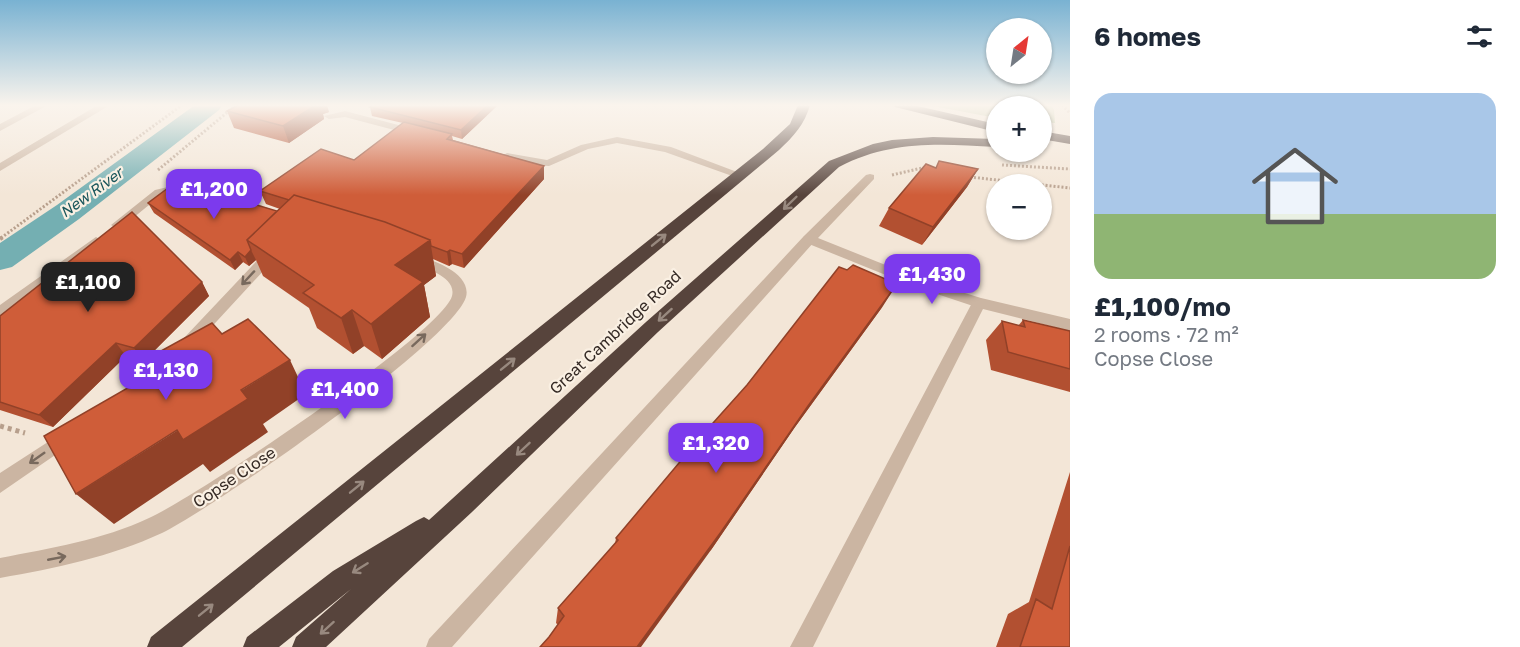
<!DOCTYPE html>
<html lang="en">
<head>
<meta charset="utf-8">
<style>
  :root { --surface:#fff; --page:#f6f6f7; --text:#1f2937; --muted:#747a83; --line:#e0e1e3; --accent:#7c3aed }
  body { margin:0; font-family:"Golos Text",sans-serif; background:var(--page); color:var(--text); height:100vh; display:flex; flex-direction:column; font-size:22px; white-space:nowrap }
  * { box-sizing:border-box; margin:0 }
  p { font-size:20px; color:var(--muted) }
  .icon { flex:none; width:33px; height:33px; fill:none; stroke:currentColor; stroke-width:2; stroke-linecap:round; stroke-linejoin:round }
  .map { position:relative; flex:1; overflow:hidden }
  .sheet { display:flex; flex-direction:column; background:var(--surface); width:450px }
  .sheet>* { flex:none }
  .needle { width:39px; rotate:30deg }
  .tools { position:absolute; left:986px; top:18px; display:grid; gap:12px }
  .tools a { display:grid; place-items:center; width:66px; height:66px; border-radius:50%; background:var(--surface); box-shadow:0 2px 4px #0004; font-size:30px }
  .price { position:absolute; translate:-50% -51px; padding:0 14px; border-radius:12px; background:var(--accent); color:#fff; font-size:20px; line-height:39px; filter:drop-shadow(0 2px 3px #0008) }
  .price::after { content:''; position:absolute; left:50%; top:36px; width:18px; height:14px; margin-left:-9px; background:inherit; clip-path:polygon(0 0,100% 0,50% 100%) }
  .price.on { background:#222; color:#fff }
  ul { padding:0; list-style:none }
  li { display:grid; align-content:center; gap:12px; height:318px; padding:0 24px }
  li+li { border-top:2px solid var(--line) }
  li span { display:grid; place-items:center; height:186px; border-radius:18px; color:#555 }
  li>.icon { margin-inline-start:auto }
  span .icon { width:108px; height:108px; fill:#fffc; stroke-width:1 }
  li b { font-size:26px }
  h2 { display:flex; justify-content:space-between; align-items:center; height:72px; padding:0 24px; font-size:26px }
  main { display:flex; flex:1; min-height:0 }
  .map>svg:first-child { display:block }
  .green { fill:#b4c296 }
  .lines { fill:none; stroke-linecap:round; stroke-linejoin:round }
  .canal { fill:#74afb2; fill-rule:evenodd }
  .path-far2 { stroke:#b79f8c; stroke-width:3; stroke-dasharray:2 2; stroke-linecap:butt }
  .path-far1 { stroke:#b79f8c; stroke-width:4; stroke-dasharray:3 3; stroke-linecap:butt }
  .path { stroke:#b79f8c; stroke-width:5; stroke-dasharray:4 4; stroke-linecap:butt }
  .lane { fill:#cbb5a2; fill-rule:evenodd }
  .street { fill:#cbb5a2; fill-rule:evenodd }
  .highway { fill:#57443c; fill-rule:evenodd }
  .wall { fill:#b25031 }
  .shaded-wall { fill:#914128 }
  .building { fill:#cf5d39; stroke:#914128; stroke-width:1.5 }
  .oneway { stroke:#98897f }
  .oneway2 { stroke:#78695d }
  .labels { text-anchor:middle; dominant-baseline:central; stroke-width:4.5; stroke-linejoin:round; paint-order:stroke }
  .far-water-label { font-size:15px; font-style:italic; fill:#18555a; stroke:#faf0e3 }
  .street-label { font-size:16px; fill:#352a25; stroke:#faf0e3 }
</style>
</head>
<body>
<main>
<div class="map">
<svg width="1070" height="647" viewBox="0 0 1070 647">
  <rect width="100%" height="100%" fill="#f3e6d7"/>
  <path class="green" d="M928,105H1051L1054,110L1055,123L1041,122V106H996V118Z"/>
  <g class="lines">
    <path class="canal" d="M195,105H222L219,110L79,219L12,267L0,270V243L57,205Z"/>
    <path class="path-far2" d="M1062,105L1070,113
      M1002,165L1070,169
      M158,170L236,105
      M892,175L926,167
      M970,177L1070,188
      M1,238L182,105"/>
    <path class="path-far1" d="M0,239L3,237"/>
    <path class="path" d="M0,426L25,433"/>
    <path class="lane" d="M36,105H48L0,131V124Z
      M98,105H110L0,171V163Z
      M345,111L421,131L422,133L417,136L345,117L329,119L324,116Z
      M617,137L671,147L745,175L739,178L735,177L665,152L617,143L588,149L549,166L532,165L502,156L507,153L547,160L581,145Z
      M809,235L814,236L815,239L814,242L452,647H426L429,639L804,236Z
      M979,298L986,303L813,647H790L972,303Z"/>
    <path class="street" d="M870,174L874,175V179L818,238L923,280L981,298L1070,319V331L979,308L913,286L804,242L803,239L804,236L866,175Z
      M185,183L217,188L273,210L267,214C236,206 195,177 163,196C148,204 135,217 121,228L117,229L111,225L155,190Z
      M96,237L103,241L101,244L5,317L0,318V305Z
      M272,249L279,253L277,256L193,347H183L180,343L183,339L267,250Z
      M418,256C434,260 472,274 466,297C453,341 212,509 162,533C110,557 56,568 0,578V558C51,548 102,540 149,518C194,498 442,333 452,296C457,277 425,268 413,263L411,260Z
      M68,429L74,432L77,437L74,442L0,493V473Z"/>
    <path class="highway" d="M798,105H810C805,124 793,137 779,150L182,647H147L151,637L763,149L790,124Z
      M893,105H913L996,124V132L895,107Z
      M1041,131L1070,136V144L1041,139Z
      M933,137L996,139V147C939,144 891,140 839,167L658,332L472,512L326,647H292L296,637L351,589L279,647H243L247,637L333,571L416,521L424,517L429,520L646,322L829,161L873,144L892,140Z"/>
  </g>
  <path class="wall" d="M373,105H498L462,139L452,136L453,140L544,166V179L464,268L452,264L449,266L433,259L436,276L424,285L430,317L382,359L364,346L353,354L317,328L309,308L263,276L256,260L249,266L243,262L235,270L154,213L148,203L277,211L280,209L266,204L260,191L354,160L403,123L372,116L370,107Z
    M227,111L329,112L323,114L324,119L289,143L234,128Z
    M935,167L978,169L967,187L922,245L879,226L889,208Z
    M202,282L209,296L144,361L126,356L53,427L0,410V316Z
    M883,306L795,427L711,550L549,637L558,625L556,623L558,608L615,544L616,538Z
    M1023,320L1070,331V392L991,370L986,340L1002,321L1018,326Z
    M1070,472V647H996L1008,614L1029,602Z"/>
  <path class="shaded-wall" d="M316,105H327L329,112L323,114L324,119L289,143L283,126Z
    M488,105H498L462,139L461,130Z
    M544,166V179L464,268L462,254Z
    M978,169L967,187L922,245L933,227Z
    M430,240L436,276L424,285L430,317L382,359L371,324L395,265Z
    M251,250L256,260L249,266L245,257Z
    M450,250L452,264L449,266L447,252Z
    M238,252L243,262L235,270L230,260Z
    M202,282L209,296L144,361L134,348Z
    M897,284L883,306L795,427L711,550L641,647H637L808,406Z
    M352,310L364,346L353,354L341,318Z
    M116,343L126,356L53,427L39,415Z
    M290,360L306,394L263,424L268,432L210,472L203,464L114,524L76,494Z"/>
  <path class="building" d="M238,105H316L283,126L227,111Z
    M373,105H488L461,130L370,107Z
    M404,122L452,134L447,139L544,166L462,254L450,250L447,252L431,246L430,240L385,222L294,195L289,200L260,191L321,149L354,160Z
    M939,161L978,169L933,227L889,208L926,164L936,168Z
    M168,188L247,205L250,203L277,211L247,240L251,250L245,257L238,252L230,260L148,203Z
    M294,195L385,222L430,240L395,265L423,282L371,324L352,310L341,318L303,293L314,285L247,240Z
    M132,212L202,282L134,348L116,343L39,415L0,402V316Z
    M853,265L897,284L808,406L721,532L637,647H540L549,637L564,616L558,608L618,540L616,538L705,432L747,385L839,267L847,270Z
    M248,319L290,360L241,390L248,399L183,440L177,430L76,494L44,436L159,370L150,357L212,323L222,334Z
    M1023,320L1070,331V369L1008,352L1002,321L1025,327Z
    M1070,546V647H1020L1036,599L1052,609Z"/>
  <defs><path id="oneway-shaft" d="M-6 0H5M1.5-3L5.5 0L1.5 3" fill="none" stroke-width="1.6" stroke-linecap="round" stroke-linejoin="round" transform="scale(1.5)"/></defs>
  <g class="oneway">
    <use href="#oneway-shaft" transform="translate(790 203) rotate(136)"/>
    <use href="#oneway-shaft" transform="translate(659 240) rotate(-39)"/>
    <use href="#oneway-shaft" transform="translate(665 315) rotate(138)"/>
    <use href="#oneway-shaft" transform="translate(508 364) rotate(-39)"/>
    <use href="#oneway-shaft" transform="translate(523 449) rotate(137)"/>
    <use href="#oneway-shaft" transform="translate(357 487) rotate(-39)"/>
    <use href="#oneway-shaft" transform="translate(360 568) rotate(148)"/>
    <use href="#oneway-shaft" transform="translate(206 610) rotate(-39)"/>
    <use href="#oneway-shaft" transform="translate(327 628) rotate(138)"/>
  </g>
  <g class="oneway2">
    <use href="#oneway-shaft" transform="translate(248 278) rotate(133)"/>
    <use href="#oneway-shaft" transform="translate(419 340) rotate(-42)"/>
    <use href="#oneway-shaft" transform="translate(37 458) rotate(145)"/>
    <use href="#oneway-shaft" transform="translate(57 558) rotate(-11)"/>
  </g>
  <linearGradient id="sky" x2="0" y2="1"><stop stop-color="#79b2d2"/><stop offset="0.54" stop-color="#faf4ed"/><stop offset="1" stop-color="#faf4ed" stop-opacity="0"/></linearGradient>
  <rect width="1070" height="195" fill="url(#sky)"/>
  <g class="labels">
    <g class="far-water-label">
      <text transform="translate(91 192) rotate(-36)">New River</text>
    </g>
    <g class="street-label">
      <text transform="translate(615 332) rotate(-43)">Great Cambridge Road</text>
      <text transform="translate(234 477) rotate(-34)">Copse Close</text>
    </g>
  </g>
</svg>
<div class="tools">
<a><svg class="needle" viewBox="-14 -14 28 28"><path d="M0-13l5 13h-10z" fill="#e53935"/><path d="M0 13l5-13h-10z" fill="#747a83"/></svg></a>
<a>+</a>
<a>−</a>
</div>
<b class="price" style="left:214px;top:220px">£1,200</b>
<b class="price" style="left:932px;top:305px">£1,430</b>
<b class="price on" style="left:88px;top:313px">£1,100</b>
<b class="price" style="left:166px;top:401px">£1,130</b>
<b class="price" style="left:345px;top:420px">£1,400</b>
<b class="price" style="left:716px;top:474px">£1,320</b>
</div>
<section class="sheet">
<h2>6 homes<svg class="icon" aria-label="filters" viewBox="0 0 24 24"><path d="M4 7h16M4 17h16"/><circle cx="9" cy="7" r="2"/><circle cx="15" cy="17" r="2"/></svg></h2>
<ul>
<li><span style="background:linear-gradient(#a9c7e8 65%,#8fb573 0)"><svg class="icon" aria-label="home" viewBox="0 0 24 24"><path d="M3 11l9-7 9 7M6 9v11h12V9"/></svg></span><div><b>£1,100/mo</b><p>2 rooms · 72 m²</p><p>Copse Close</p></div></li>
</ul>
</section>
</main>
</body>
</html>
